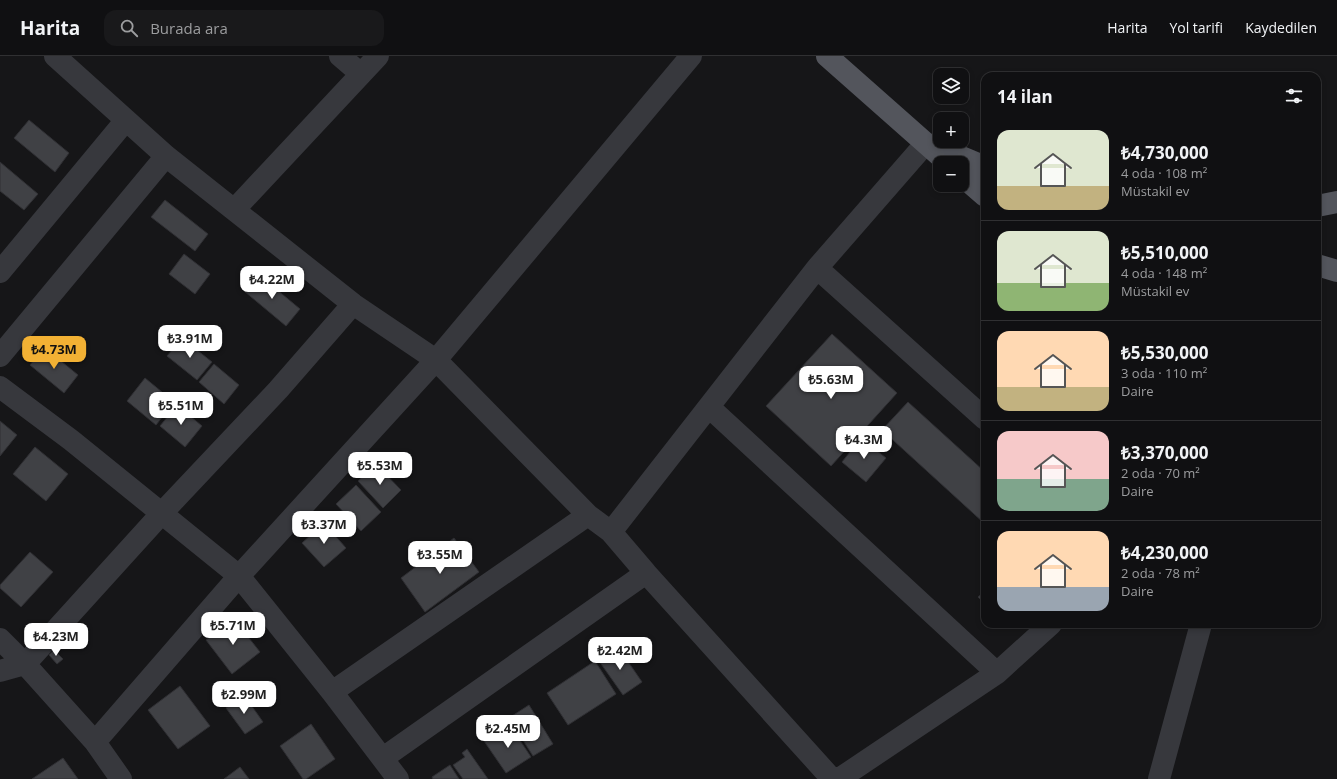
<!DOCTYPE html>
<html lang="tr">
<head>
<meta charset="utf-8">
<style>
  :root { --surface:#101012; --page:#19191b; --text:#f1f3f6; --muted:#9c9d9f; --line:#303032; --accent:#f2b134 }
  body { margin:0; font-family:"Open Sans",sans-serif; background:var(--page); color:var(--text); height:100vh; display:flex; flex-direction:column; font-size:15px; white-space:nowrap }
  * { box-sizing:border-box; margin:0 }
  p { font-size:13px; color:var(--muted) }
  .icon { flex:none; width:22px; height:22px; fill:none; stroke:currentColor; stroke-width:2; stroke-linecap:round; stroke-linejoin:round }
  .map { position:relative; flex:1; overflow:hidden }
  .drawer { position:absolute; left:981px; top:16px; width:340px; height:556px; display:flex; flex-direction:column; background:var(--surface); border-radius:12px; box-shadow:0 2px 6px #0003,0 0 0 1px var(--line) }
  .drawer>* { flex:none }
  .fabs { position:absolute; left:933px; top:12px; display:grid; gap:8px }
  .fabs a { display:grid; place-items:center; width:36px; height:36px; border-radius:8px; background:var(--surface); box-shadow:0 2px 6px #0003,0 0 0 1px var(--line); font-size:20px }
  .price { position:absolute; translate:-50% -34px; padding:0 9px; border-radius:8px; background:#fff; color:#222; font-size:13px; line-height:26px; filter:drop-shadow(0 1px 2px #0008) }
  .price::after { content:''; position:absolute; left:50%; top:24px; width:12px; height:9px; margin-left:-6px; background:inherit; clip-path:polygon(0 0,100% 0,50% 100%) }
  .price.active { background:var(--accent); color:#111 }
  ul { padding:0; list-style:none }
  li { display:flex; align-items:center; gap:12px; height:100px; padding:0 16px }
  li+li { border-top:1px solid var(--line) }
  li span { display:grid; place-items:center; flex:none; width:112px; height:80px; border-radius:12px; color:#555 }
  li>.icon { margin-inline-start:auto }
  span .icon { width:48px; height:48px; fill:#fffc; stroke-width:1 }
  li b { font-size:17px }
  h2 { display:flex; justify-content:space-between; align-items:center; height:48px; padding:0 16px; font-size:17px }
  header { display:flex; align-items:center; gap:24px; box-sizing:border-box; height:56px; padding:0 20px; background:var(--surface); border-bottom:1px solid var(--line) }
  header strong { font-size:19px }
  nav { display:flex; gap:22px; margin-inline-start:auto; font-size:14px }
  .search { width:280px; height:36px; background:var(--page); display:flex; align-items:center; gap:10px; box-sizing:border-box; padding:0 14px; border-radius:12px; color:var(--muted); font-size:15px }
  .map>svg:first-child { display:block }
  .building { fill:#404145; stroke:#303034 }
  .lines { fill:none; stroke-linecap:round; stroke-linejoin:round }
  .minor { stroke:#37383d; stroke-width:22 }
  .major { stroke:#53555c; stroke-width:22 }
</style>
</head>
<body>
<header>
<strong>Harita</strong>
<div class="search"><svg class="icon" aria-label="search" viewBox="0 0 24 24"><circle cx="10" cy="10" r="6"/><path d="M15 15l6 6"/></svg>Burada ara</div>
<nav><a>Harita</a><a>Yol tarifi</a><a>Kaydedilen</a></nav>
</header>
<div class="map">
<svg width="1337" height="723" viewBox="0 0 1337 723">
  <rect width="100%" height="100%" fill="#161618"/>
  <path class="building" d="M29,64L69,97L55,116L14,82Z
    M0,106L38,138L24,154L0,135Z
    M165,144L208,178L195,195L151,161Z
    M184,198L210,218L195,238L169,218Z
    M258,218L300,253L286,270L244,235Z
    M832,278L897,337L831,410L766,350Z
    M182,282L212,306L197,324L167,300Z
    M44,291L78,319L64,337L30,309Z
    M214,308L239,329L224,348L199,326Z
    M145,322L174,346L156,369L127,345Z
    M908,346L985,416V468L882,374Z
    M177,349L202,370L185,391L160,370Z
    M0,365L17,379L0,400Z
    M861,382L886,402L866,426L842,406Z
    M35,391L68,418L46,445L13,418Z
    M376,408L401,434L383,452L358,425Z
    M356,429L381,456L361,475L336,448Z
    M324,467L346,492L324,511L302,487Z
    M454,482L479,516L425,556L401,522Z
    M30,496L53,516L21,551L0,532V529Z
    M985,535V548L978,541Z
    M234,563L260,596L232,618L206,584Z
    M618,591L642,626L623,639L599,605Z
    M54,594L63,603L57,608L49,599Z
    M595,605L616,638L568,669L547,637Z
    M180,630L210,670L178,693L148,654Z
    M244,639L263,666L245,678L226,652Z
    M529,649L553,688L533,700L509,662Z
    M311,668L335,703L306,723H303L280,690Z
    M509,668L531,701L506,717L484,685Z
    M467,693L488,723H463L453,709L465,701L462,697Z
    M63,702L78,723H32Z
    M450,709L459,723H433L432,721Z
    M240,711L249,723H224Z"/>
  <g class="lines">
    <path class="minor" d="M340,0L361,18
      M926,87L817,212L985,363
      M234,154L378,0
      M0,216L126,64
      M353,248L436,304L588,459L611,476L646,517L832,723
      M0,300L166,100
      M0,331L71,384L239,520L332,636L398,723
      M709,351L997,617
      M611,476L817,212
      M0,583L25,608L161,458L278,334L353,248L166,100L55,0
      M0,615L25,608L95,686L121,723
      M332,636L588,459
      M95,686L239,520L436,304L691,0
      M383,702L646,517
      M839,723L997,617L1051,568
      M1159,723L1201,568"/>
    <path class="major" d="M827,0L948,107
      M935,90L985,111
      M962,120L985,140
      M1317,150L1337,146
      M1317,209L1337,215"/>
  </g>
</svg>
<div class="fabs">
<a><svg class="icon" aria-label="layers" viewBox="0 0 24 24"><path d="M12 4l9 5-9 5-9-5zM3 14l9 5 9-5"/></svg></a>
<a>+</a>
<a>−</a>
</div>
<b class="price" style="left:272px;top:244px">₺4.22M</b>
<b class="price" style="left:190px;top:303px">₺3.91M</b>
<b class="price active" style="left:54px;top:314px">₺4.73M</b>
<b class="price" style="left:831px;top:344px">₺5.63M</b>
<b class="price" style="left:181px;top:370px">₺5.51M</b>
<b class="price" style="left:864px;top:404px">₺4.3M</b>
<b class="price" style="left:380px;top:430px">₺5.53M</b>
<b class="price" style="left:324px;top:489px">₺3.37M</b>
<b class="price" style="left:440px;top:519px">₺3.55M</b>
<b class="price" style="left:233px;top:590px">₺5.71M</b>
<b class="price" style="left:56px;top:601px">₺4.23M</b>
<b class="price" style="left:620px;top:615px">₺2.42M</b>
<b class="price" style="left:244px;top:659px">₺2.99M</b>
<b class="price" style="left:508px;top:693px">₺2.45M</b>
<section class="drawer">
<h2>14 ilan<svg class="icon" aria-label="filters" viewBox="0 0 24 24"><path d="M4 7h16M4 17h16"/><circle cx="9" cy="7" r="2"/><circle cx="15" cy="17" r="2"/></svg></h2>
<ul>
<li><span style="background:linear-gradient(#dfe7d0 70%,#c2b280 0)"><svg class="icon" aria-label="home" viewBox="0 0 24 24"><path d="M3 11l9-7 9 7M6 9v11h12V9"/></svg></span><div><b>₺4,730,000</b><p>4 oda · 108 m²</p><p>Müstakil ev</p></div></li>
<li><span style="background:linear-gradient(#dfe7d0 65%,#8fb573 0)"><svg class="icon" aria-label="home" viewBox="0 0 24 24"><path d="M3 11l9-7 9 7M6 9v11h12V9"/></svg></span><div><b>₺5,510,000</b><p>4 oda · 148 m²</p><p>Müstakil ev</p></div></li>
<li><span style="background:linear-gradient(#ffd9b3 70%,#c2b280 0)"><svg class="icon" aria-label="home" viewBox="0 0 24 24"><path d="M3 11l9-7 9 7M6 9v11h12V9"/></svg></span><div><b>₺5,530,000</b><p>3 oda · 110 m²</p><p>Daire</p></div></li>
<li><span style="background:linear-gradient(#f6c9c9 60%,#7fa58c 0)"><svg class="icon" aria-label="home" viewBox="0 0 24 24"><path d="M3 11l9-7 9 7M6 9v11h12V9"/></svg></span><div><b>₺3,370,000</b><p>2 oda · 70 m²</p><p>Daire</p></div></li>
<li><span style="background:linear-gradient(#ffd9b3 70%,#9aa5b1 0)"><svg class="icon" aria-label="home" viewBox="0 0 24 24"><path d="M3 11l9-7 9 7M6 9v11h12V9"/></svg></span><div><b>₺4,230,000</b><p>2 oda · 78 m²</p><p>Daire</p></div></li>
</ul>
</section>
</div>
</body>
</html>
